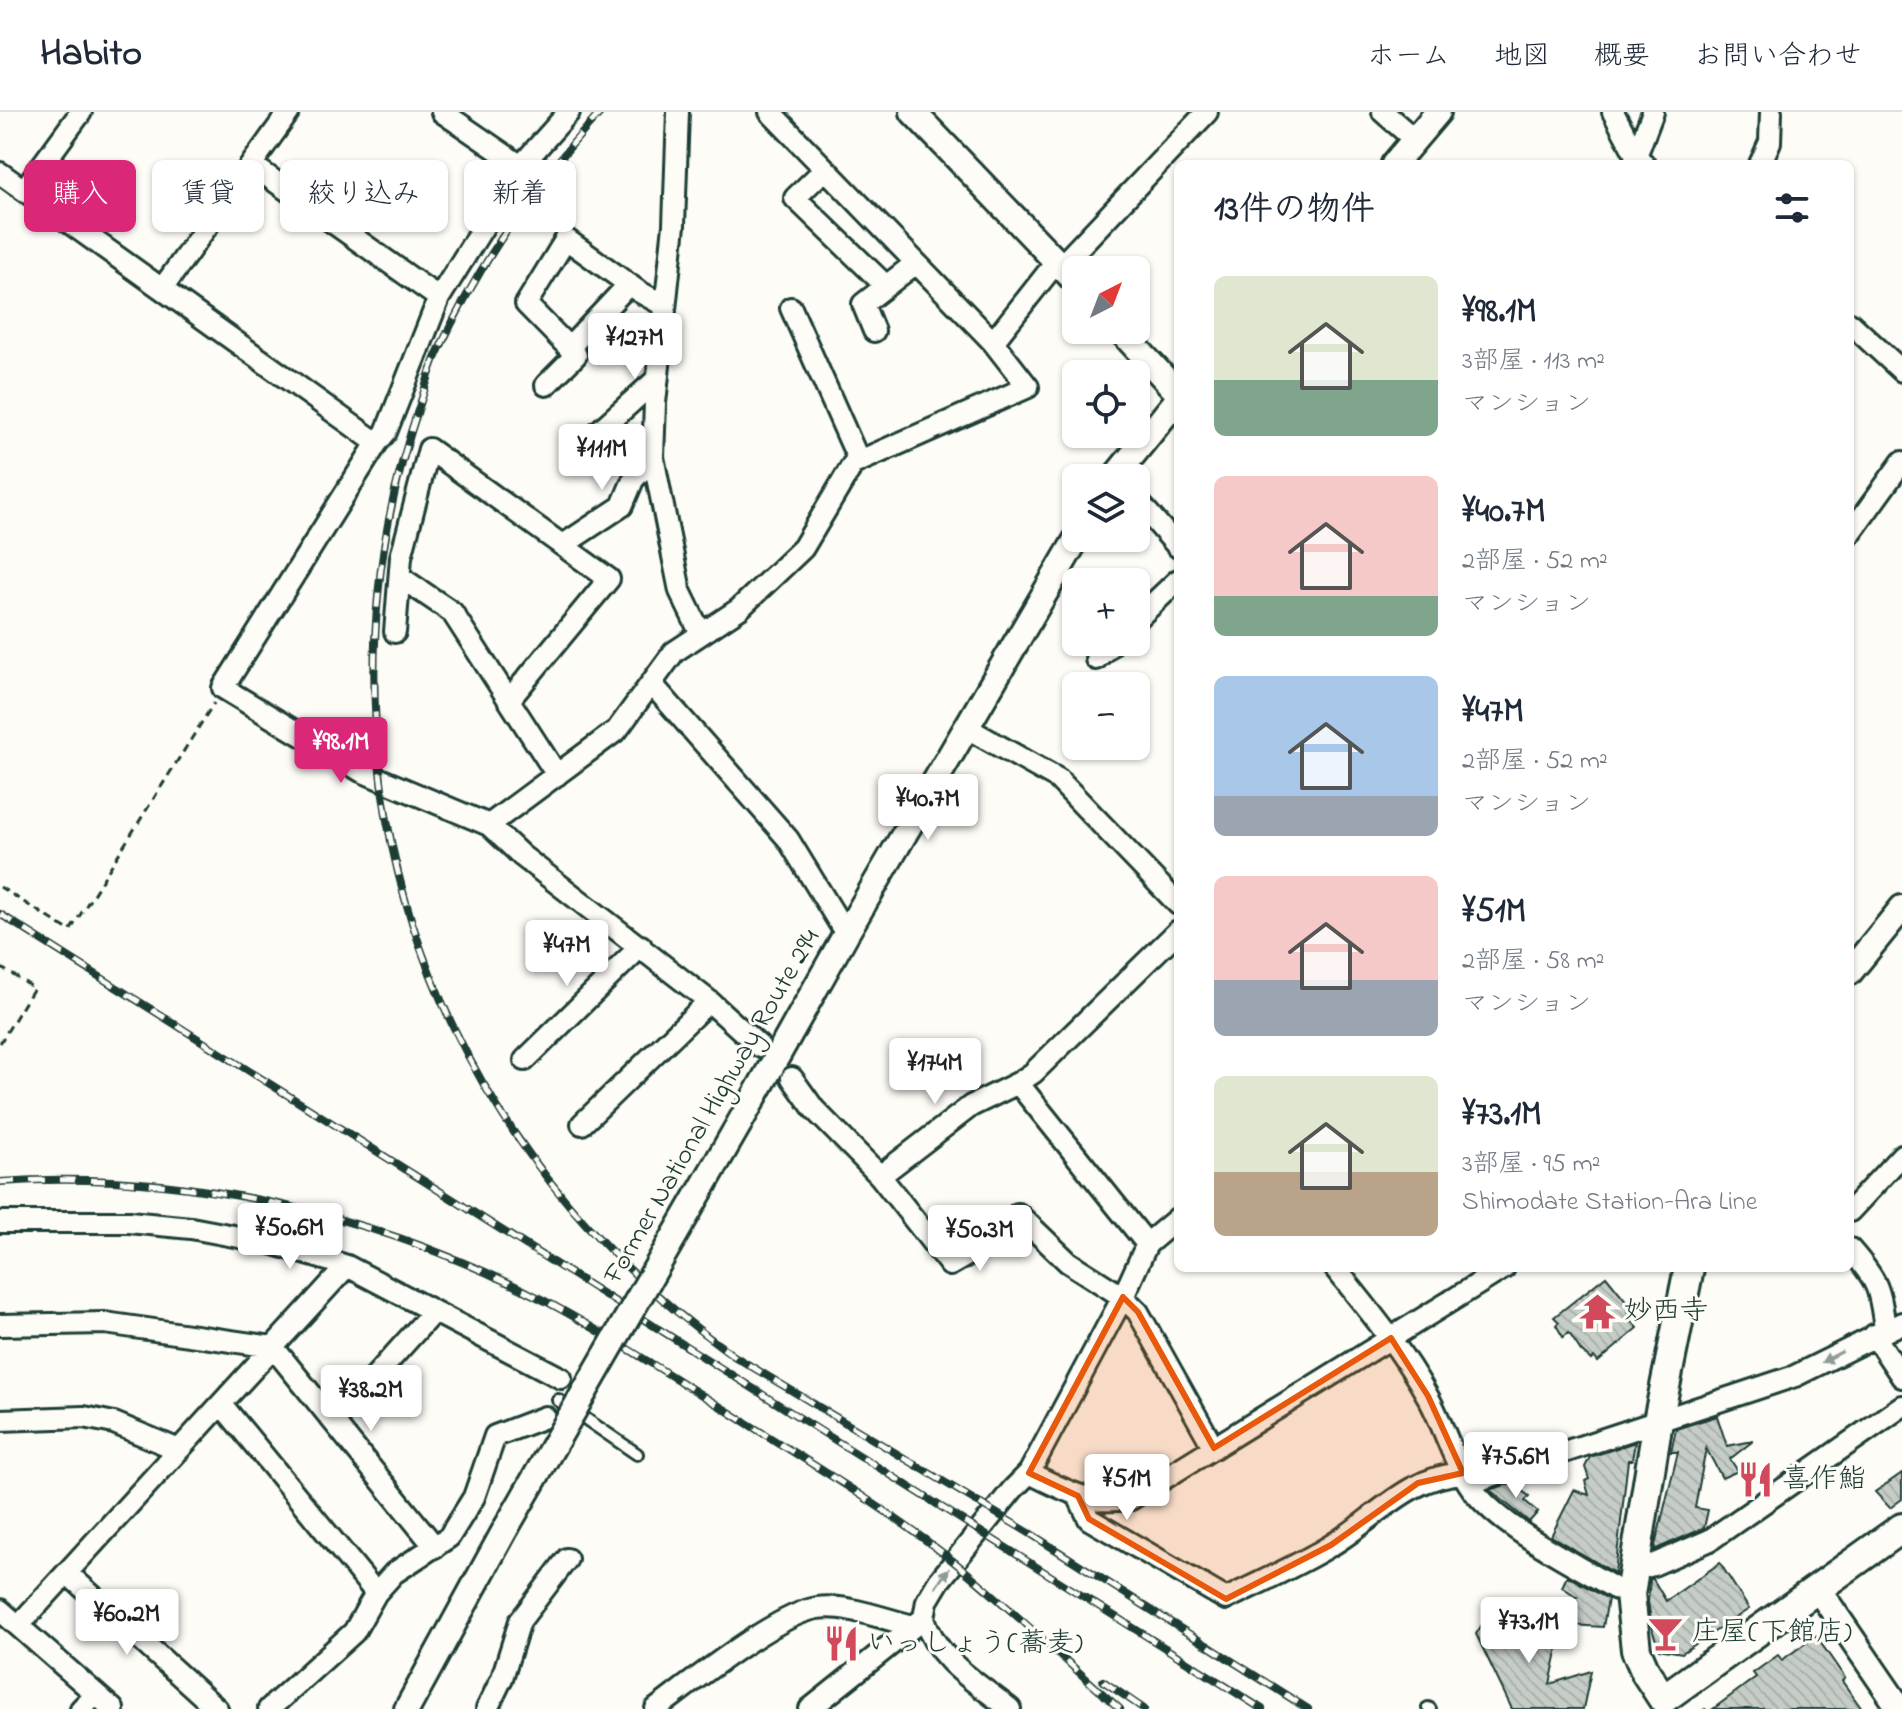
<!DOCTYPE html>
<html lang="ja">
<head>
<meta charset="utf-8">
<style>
  :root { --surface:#fff; --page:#f2f2f3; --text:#1f2937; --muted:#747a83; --line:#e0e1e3; --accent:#db2777 }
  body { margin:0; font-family:"Indie Flower","Klee One",sans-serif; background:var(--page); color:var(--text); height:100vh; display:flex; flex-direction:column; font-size:30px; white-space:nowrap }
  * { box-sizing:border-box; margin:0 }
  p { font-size:26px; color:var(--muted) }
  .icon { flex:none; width:44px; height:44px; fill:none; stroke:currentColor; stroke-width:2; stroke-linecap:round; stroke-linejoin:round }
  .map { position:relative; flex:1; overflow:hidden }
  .drawer { position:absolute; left:1174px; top:48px; width:680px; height:1112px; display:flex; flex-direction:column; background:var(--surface); border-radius:12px; box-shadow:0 2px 6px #0004 }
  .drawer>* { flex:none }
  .banner { position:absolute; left:24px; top:48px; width:760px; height:72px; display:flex; gap:16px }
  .needle { width:52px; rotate:42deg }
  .fabs { position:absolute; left:1062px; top:144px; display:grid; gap:16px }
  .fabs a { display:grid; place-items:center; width:88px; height:88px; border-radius:12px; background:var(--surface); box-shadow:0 2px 6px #0004; font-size:40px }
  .price { position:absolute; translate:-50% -68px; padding:0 18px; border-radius:8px; background:#fff; color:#222; font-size:26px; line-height:52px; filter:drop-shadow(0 2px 4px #0008) }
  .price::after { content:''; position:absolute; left:50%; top:48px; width:24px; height:18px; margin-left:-12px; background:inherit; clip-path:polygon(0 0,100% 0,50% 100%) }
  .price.on { background:var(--accent); color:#fff }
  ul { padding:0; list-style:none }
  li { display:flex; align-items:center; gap:24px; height:200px; padding:0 40px }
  li span { display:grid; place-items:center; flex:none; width:224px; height:160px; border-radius:12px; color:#555 }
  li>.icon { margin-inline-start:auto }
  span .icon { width:96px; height:96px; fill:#fffc; stroke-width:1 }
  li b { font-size:34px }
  h2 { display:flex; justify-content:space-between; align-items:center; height:96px; padding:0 40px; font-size:34px }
  .chip { padding:0 28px; border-radius:12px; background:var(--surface); box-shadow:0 2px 6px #0004; font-size:28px; line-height:72px }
  .chip.on { background:var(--accent); color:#fff }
  header { display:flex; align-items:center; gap:48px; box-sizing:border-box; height:112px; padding:0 40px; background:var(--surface); border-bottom:2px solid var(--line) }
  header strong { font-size:38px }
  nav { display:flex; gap:44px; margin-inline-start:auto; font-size:28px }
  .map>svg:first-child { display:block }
  .building { fill:url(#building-back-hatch); stroke:#1f3d34; stroke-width:2 }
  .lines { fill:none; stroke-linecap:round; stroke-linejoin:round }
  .service-casing { stroke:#1f3d34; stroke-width:16 }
  .minor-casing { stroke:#1f3d34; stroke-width:26 }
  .tertiary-casing { stroke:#1f3d34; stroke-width:30 }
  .secondary-casing { stroke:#1f3d34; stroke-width:34 }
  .path { stroke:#1f3d34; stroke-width:3; stroke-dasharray:8 6; stroke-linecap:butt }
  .service { stroke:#fdfcf7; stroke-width:10 }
  .minor { stroke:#fdfcf7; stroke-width:20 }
  .tertiary { stroke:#fdfcf7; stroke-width:24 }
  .secondary { stroke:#fdfcf7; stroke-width:28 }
  .rail-casing { stroke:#1f3d34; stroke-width:8 }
  .rail { stroke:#fdfcf7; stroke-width:5; stroke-dasharray:15; stroke-linecap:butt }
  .tertiary-bridge-casing { stroke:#1f3d34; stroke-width:30; stroke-linecap:butt }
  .tertiary-bridge { stroke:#fdfcf7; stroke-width:24 }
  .oneway { fill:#8e9c96 }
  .marked { fill:#e8590c; fill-opacity:0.2; stroke:#e8590c; stroke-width:6; stroke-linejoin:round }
  .labels { text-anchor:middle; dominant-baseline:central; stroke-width:6; stroke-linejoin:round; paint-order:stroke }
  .street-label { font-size:28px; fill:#1f3d34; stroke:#fdfcf7 }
  .poi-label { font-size:28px; fill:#1f3d34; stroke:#fdfcf7; text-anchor:start }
</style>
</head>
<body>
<header>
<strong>Habito</strong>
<nav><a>ホーム</a><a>地図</a><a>概要</a><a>お問い合わせ</a></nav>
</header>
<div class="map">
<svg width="1902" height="1597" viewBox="0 0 1902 1597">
  <defs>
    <pattern id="building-back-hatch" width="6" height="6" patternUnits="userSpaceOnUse" patternTransform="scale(2)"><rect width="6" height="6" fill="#c6cdc7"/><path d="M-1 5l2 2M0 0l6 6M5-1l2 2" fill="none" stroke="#aab1ac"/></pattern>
  </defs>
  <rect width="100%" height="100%" fill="#fdfcf7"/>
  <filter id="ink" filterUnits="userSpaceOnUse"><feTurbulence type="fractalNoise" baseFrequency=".0125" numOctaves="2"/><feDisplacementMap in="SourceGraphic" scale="16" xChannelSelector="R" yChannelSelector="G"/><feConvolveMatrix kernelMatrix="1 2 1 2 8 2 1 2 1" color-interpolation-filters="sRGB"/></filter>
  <g filter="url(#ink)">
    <path class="building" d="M1606,1164L1632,1196L1628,1199L1633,1206L1631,1208L1638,1216L1598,1250L1594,1245L1591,1248L1581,1239L1569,1221L1563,1225L1556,1213L1559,1210L1554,1205Z
      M1717,1304L1727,1334L1753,1329L1730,1347L1738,1359L1722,1366L1706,1336L1695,1396L1708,1398L1704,1416L1654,1438L1678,1340H1671L1676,1317Z
      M1635,1330L1632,1348H1628L1615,1461L1551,1424L1574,1378L1589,1383L1585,1369L1589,1367L1585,1355L1590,1345Z
      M1902,1361V1387L1890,1396L1875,1380Z
      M1511,1371L1529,1384L1525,1389L1538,1400L1529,1410L1490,1378Z
      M1720,1451L1749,1497L1682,1541L1659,1537L1653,1520L1648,1490L1650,1467H1653L1666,1489Z
      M1567,1464L1608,1487L1603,1515L1571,1513L1561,1491L1577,1485L1562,1475Z
      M1494,1494L1503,1512L1524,1503L1533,1522L1563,1512L1550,1572L1591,1559L1583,1597H1512L1476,1522Z
      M1816,1524L1845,1566L1842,1569L1862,1597H1713L1756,1565L1753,1561L1778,1543L1782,1548Z"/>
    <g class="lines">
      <defs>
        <path id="service" d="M558,1288L637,1342
          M1428,1596L1430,1597"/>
        <path id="minor" d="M442,0L521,54
          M569,0L521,54L439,186L386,320L377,331L223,576L361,659L489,713L522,744L709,889L759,934
          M678,0L674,113L655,291L653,345L680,479L701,522
          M1383,0L1415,28
          M1613,0L1637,45L1644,52
          M1633,52L1653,0
          M1760,52L1770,30L1771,0
          M252,53L439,186
          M825,57L795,86L886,174
          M0,61L377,331
          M24,78L81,0
          M1061,154L1207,0
          M162,177L289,0
          M791,196L859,349
          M1850,211L1902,259
          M874,219L863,192L916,151
          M993,230L1057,149
          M569,236L629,172
          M546,273L576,243L526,192L566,127L638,179L665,194
          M588,329L657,267
          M1136,387L1178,435
          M1850,422L1902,350
          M563,433L622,394L633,368L653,345
          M400,465L452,500L557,663
          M1136,508L1178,468
          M395,520L401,445L429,337L609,467L510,587
          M1096,547L1114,530
          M651,571L788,727L846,822
          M967,616L1058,667L1178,792
          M489,713L617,618L674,540L739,497L803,436L853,352L1028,275L993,230L770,0
          M525,948L641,834
          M792,966L814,997L880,1064L950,1153L983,1134L1018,1102L1068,1150L1123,1185L1138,1200L1214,1336
          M1018,971L1147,1132
          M582,1012L709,889
          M880,1064L971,994L1018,971L1033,961L1178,819
          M1850,1099L1902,1043
          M0,1110H129L191,1116L271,1131L347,1154L561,1266
          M1850,1137C1878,1169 1880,1176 1885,1218
          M1335,1156C1368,1197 1402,1238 1428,1285C1445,1315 1455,1357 1477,1383C1510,1421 1570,1449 1614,1476L1630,1482
          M0,1213L105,1211L273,1235L435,1435
          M1874,1223L1902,1265
          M222,1293L376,1481
          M0,1308L84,1305L114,1311L179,1338
          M334,1310L433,1200
          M1029,1361C1068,1379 1087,1393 1131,1387L1504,1156
          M1470,1371L1795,1264L1902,1211
          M1078,1384L1089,1407L1226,1487C1260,1470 1297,1454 1330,1434C1376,1407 1406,1365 1463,1361
          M1634,1458L1653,1453L1710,1428L1902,1294
          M67,1461L217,1597
          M0,1498L113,1597
          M924,1506C937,1549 976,1570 1010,1597
          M19,1513L347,1154
          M81,1597L96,1582
          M269,1597L354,1520L376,1481L394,1461L449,1425L474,1385L495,1324L545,1305
          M487,1597L502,1566L520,1509L567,1447
          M656,1597C691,1571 777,1502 817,1496C847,1492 883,1507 913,1514
          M810,1597L924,1506L927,1489L939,1469L1013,1377L1029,1361L1123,1185L1147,1132L1178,1106"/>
        <path id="tertiary" d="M913,0L1076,170
          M1394,52L1438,0
          M1120,218L1178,281
          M1114,366L1178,287
          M1850,860L1902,796
          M739,1012L846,822L1077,426
          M1818,1477L1900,1597
          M407,1597L506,1416"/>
        <path id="secondary" d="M1689,1156L1658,1309L1630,1482L1636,1538L1646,1561L1663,1587L1902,1416"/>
      </defs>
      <use href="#service" class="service-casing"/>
      <use href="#minor" class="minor-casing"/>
      <use href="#tertiary" class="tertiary-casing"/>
      <use href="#secondary" class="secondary-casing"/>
      <path class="path" d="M0,775L70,819L214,591
        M0,855L34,876L0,931
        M1705,1596V1597"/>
      <use href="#service" class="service"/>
      <use href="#minor" class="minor"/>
      <use href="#tertiary" class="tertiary"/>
      <use href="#secondary" class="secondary"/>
      <defs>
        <path id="rail" d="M601,0C534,72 478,153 437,242C430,257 426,274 421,289C399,353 384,417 378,484C350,791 485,1066 734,1244L1031,1422L1308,1597
          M0,802L1262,1597
          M0,1070C187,1057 384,1104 549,1191C611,1224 670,1264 729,1300C805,1348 882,1393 953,1449C1011,1496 1064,1548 1120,1597
          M1103,1569L1144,1597"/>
      </defs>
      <use href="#rail" class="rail-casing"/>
      <use href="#rail" class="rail"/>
      <defs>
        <path id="tertiary-bridge" d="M506,1416L739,1012"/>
      </defs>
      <use href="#tertiary-bridge" class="tertiary-bridge-casing"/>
      <use href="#tertiary-bridge" class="tertiary-bridge"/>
    </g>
    <defs><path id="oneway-solid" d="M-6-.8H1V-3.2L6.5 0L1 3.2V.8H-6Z" transform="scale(2)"/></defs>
    <g class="oneway">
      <use href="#oneway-solid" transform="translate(1832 1245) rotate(152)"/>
      <use href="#oneway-solid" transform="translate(942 1466) rotate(-54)"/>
    </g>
  </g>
  <path class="marked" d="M1123,1185L1138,1200L1214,1336L1391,1226L1428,1284L1463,1361L1418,1371L1331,1433L1226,1487L1089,1407L1078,1384L1029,1361Z"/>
  <defs>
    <symbol id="temple-bare" viewBox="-9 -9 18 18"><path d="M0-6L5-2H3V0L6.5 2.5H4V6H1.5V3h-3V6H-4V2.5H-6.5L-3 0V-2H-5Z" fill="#d1495b" stroke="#fdfcf7" stroke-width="2.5" paint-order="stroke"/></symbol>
    <symbol id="restaurant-bare" viewBox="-9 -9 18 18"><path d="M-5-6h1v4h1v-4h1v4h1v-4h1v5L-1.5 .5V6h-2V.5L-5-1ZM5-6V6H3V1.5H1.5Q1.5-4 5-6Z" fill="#d1495b" stroke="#fdfcf7" stroke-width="2.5" paint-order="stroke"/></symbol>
    <symbol id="bar-bare" viewBox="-9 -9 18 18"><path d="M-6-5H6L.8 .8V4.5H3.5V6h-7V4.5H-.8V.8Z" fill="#d1495b" stroke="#fdfcf7" stroke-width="2.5" paint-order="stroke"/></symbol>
  </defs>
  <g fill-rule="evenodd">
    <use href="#temple-bare" x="1572" y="1174" width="51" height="51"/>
    <use href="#restaurant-bare" x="1730" y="1342" width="51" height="51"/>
    <use href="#bar-bare" x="1640" y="1496" width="51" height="51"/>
    <use href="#restaurant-bare" x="816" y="1506" width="51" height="51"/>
  </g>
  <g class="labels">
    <g class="street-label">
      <text transform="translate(713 995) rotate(-60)">Former National Highway Route 294</text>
    </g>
    <g class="poi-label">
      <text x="1624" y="1200">妙西寺</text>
      <text x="1782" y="1368">喜作鮨</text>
      <text x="1692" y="1521">庄屋(下館店)</text>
      <text x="867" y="1532">いっしょう(蕎麦)</text>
    </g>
  </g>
</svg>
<div class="fabs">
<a><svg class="needle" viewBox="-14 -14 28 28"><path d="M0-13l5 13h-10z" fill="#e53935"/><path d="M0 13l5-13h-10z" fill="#747a83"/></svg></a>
<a><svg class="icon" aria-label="locate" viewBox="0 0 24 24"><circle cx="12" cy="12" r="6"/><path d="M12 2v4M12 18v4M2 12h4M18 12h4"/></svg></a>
<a><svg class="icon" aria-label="layers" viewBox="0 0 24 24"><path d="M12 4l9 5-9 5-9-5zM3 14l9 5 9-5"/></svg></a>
<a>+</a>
<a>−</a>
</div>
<b class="price" style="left:635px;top:269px">¥127M</b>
<b class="price" style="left:602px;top:380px">¥111M</b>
<b class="price on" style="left:341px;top:673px">¥98.1M</b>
<b class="price" style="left:928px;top:730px">¥40.7M</b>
<b class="price" style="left:567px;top:876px">¥47M</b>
<b class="price" style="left:935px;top:994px">¥174M</b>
<b class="price" style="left:290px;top:1159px">¥50.6M</b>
<b class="price" style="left:980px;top:1161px">¥50.3M</b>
<b class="price" style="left:371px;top:1321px">¥38.2M</b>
<b class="price" style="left:1516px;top:1388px">¥75.6M</b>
<b class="price" style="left:1127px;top:1410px">¥51M</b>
<b class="price" style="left:127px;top:1545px">¥60.2M</b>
<b class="price" style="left:1529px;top:1553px">¥73.1M</b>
<div class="banner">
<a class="chip on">購入</a>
<a class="chip">賃貸</a>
<a class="chip">絞り込み</a>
<a class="chip">新着</a>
</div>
<section class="drawer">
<h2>13件の物件<svg class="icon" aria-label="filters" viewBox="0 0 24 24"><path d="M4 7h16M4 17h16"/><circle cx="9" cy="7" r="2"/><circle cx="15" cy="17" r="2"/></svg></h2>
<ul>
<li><span style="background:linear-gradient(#dfe7d0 65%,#7fa58c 0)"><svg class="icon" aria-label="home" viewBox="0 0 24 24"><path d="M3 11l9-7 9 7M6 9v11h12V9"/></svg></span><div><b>¥98.1M</b><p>3部屋 · 113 m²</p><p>マンション</p></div></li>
<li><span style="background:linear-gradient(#f6c9c9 75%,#7fa58c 0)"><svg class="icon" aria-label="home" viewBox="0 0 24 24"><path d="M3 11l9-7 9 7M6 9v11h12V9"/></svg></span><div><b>¥40.7M</b><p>2部屋 · 52 m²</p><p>マンション</p></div></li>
<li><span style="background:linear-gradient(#a9c7e8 75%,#9aa5b1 0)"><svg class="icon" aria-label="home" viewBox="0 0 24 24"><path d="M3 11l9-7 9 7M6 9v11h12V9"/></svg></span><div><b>¥47M</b><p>2部屋 · 52 m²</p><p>マンション</p></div></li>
<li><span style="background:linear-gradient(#f6c9c9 65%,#9aa5b1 0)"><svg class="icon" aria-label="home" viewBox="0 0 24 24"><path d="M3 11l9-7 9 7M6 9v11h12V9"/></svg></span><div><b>¥51M</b><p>2部屋 · 58 m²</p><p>マンション</p></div></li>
<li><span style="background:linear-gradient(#dfe7d0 60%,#b9a48a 0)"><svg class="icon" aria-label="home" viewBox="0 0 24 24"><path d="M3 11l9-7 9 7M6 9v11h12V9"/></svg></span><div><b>¥73.1M</b><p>3部屋 · 95 m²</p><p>Shimodate Station-Ara Line</p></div></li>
</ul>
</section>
</div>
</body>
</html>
